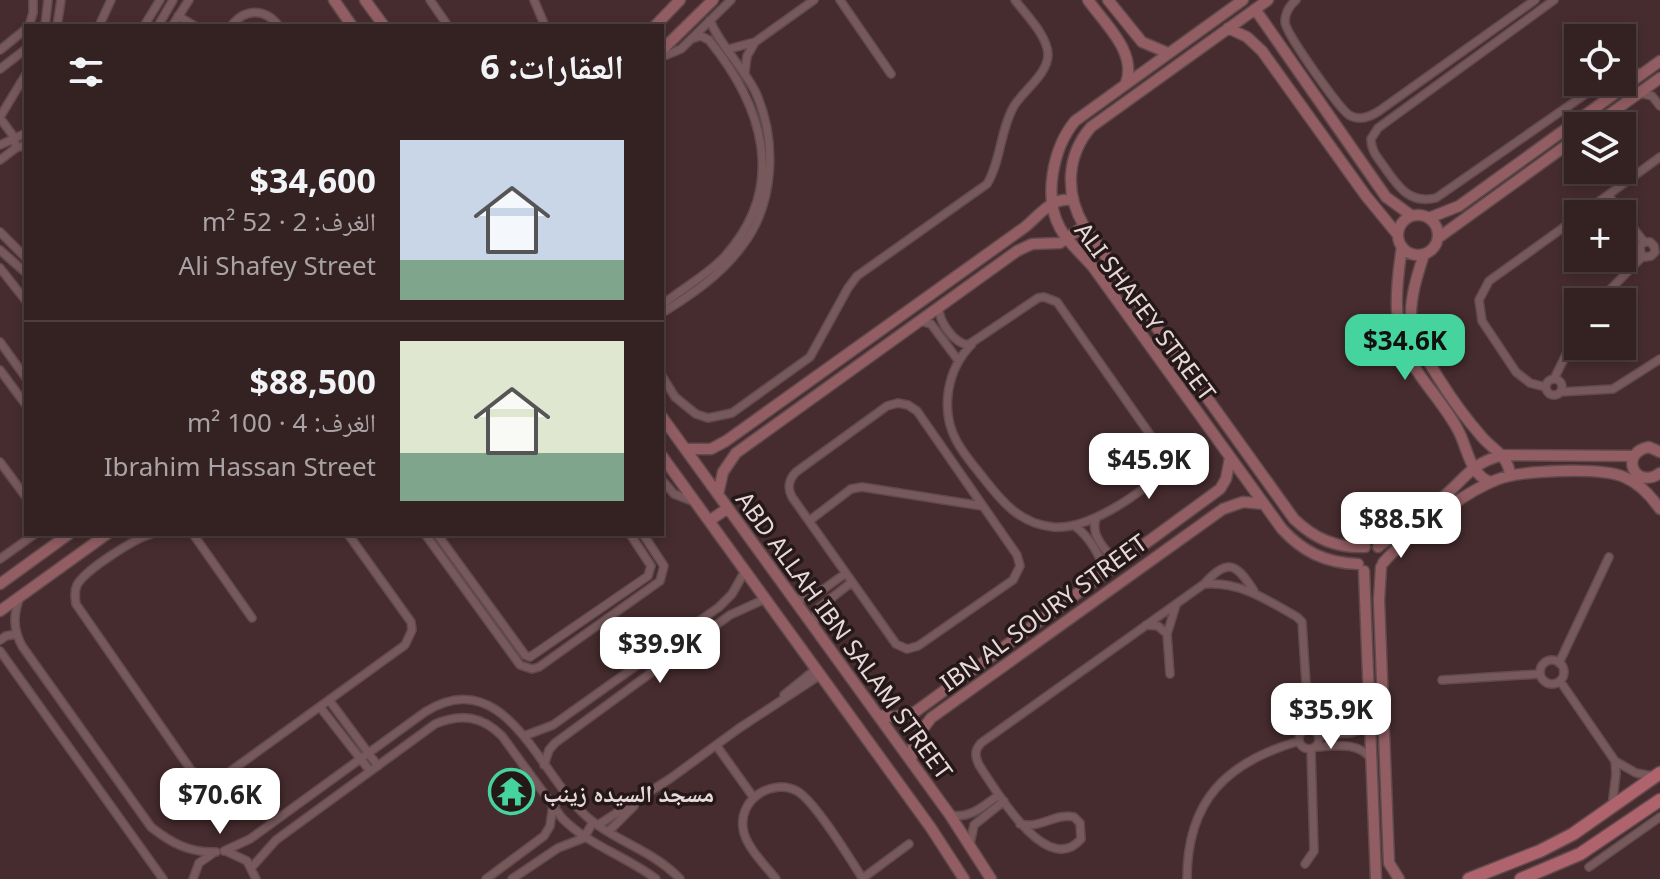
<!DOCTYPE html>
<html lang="ar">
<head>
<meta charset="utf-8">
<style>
  :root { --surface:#342122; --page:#3c292a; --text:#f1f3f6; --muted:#a9a3a5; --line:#4e3e40; --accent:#46d49e }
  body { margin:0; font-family:"Noto Sans","Noto Naskh Arabic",sans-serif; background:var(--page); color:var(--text); direction:rtl; height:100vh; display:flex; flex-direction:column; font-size:30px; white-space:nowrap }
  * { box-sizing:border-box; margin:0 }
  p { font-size:26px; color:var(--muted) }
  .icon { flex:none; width:44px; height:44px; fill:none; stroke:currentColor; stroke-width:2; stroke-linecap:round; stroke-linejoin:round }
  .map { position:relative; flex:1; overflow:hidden; direction:ltr }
  .panel { position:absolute; left:24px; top:24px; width:640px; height:512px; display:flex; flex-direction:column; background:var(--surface); border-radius:0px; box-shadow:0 4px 12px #0003,0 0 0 2px var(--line); direction:rtl }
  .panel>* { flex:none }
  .fabs { position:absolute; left:1564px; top:24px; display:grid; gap:16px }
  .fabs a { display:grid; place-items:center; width:72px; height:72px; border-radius:0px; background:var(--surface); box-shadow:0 4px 12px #0003,0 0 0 2px var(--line); font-size:40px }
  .price { position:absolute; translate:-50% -68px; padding:0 18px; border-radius:16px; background:#fff; color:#222; font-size:26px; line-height:52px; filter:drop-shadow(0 2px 4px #0008) }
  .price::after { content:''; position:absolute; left:50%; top:48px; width:24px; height:18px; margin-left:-12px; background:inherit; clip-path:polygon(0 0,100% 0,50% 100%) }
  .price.selected { background:var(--accent); color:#111 }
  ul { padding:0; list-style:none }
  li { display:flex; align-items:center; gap:24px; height:200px; padding:0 40px }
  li+li { border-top:2px solid var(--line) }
  li span { display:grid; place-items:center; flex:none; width:224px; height:160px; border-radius:0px; color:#555 }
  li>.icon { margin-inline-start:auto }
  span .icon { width:96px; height:96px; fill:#fffc; stroke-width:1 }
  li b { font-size:34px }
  h2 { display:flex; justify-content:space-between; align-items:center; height:96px; padding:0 40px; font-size:34px }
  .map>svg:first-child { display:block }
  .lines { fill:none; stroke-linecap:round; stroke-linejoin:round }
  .street-casing { stroke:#604a4d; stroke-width:10 }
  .secondary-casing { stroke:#604a4d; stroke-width:13 }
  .primary-casing { stroke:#604a4d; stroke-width:15 }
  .street { stroke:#77595b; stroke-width:7 }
  .secondary { stroke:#935e63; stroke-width:10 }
  .primary { stroke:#af636c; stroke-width:12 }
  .labels { text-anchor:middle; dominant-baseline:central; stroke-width:7; stroke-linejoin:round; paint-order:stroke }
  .street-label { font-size:24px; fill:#e9d8d9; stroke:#241819 }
  .poi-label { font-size:24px; font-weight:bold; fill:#e9d8d9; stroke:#241819; text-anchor:start }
</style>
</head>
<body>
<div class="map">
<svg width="1660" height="879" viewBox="0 0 1660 879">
  <rect width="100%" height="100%" fill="#462c2e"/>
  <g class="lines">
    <defs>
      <path id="street" d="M430,0L448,26
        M534,0L545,26
        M840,0L891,74
        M1296,0C1289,6 1285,13 1285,22C1286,34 1339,108 1349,115C1359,121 1370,117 1379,111L1535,0
        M1554,0L1378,128L1371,139C1371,151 1378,158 1385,168C1399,188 1410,204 1436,198L1603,82
        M178,16L195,26
        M29,26L33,13V0
        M45,26L48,0
        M57,26L61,0
        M99,26L111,0
        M144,26L160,0
        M158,26L173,0
        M172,26L189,0
        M231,26C245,8 265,8 279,26
        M729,49L755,42L814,0
        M0,50L26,29
        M662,57L681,49L731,0
        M0,69L26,49
        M1622,71L1644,73
        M745,72L747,56L754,44
        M1639,93L1652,96L1660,106
        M0,117L26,74
        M0,118L14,137L16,148
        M0,145L26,133
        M0,160L16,148L26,145
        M1608,195L1644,242H1650L1654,246L1655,252L1651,256L1645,257L1641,254L1640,246L1644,242
        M1582,214L1660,157
        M0,232L26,258
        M0,250L26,273
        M0,268L26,301
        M1598,302L1643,256
        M662,305C682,288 707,276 725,256C789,185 762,105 709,40L701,36L691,39
        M939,308C939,322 954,343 968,345L1038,298L1044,297L1057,302L1163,453L1165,464L1160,474C1136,497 1087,530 1053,527C1021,524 1003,503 985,480C975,467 963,454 956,440C940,409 947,369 972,344
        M662,313C691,295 722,274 742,246C775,204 777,141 756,93C744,68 718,43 710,20
        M920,321L931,324L958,360
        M0,342L26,378
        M0,370L26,405
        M662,376L675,397L696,414L708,418L732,413L810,357L848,288L857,276L987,184C1001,161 1000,130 1014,106C1024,90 1048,74 1048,54C1047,35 1026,15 1015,0
        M1546 387a8 8 0 1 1 16 0a8 8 0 1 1-16 0Z
        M1554,379L1578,330
        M1545,387L1530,383L1516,372L1482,321L1479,300L1489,281L1578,217
        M1560,392L1613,389L1660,359
        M898,403L908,405L917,411L1017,555L1020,566L1013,580L918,646L907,649L896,644L792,497C787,488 789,479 796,472L887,406Z
        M0,462L26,497
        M662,480L674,494L695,502
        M1096,519C1090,534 1107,557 1122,561
        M809,521L851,489L862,487L982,506
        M1075,526C1087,535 1104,558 1103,574
        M151,534C134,539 85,570 77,585C74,592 75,598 76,604L191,770C203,780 215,781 228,773L405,645L412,630L411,622L348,534
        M193,534L252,618
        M425,534L520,665L532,669L539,667L660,581L664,566L643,534
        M437,534L525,655L530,657L648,576L651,566L630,534
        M0,559L35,534
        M1205,583C1229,557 1237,565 1254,591
        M20,597C13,615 13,629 22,646L151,827C171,843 190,853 216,852
        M794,599H810L846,573
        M1146,625L1158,626L1167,634
        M814,626L816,610L852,582
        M0,640L6,636L16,634
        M0,651L163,879
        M1540 672a12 12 0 1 1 24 0a12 12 0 1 1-24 0Z
        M1559,663L1609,557
        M1170,674L1167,634L1176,605
        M1442,680L1540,674
        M1560,681L1615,761L1636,773L1653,776
        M784,695L816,669
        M329,700L378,766
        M320,707L370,771
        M1299 739a10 10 0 1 1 20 0a10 10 0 1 1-20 0Z
        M1318,735L1351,733L1370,726
        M524,736L553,725L719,607L732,594L745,571
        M716,745L754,798
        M1315,747C1335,746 1358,741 1371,759
        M544,765L549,750L555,743L730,615L765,599
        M1612,806L1616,774L1615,761
        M950,815C971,819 983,806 999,795
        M1020,824C1041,829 1054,813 1074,817L1080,823L1081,839C1047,879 995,789 979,765C975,756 974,751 981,743L1204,584C1240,581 1267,600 1297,617L1302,622L1309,729
        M598,825L671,778L738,729L820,675
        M609,831L634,806
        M970,844L974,825L1004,801
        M224,851L250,839L425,712C508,660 541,782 592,821C620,843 655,852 680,879
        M228,852L247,861L256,879
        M1305,864L1314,851L1311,749
        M252,867L276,840L435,724C461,713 482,716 502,736L562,818C588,845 626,856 656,879
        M1589,867L1660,817
        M863,878L909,844
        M193,879L199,863L212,854
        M486,879L544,836L550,826L553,805L567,797
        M512,879L558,848L584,838L593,822
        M776,879C765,865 745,846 743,828C739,799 772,778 797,791C815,801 850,859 863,879
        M1187,879C1187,800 1227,762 1299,741"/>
      <path id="secondary" d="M334,0L352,26
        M365,0L384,26
        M1088,0C1105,24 1137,52 1126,83
        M1108,0L1142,42L1168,53
        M1243,0L1075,121C1053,148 1043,197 1060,228C1068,243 1082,254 1093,267L1282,529C1303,552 1326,563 1358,564
        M1268,0L1091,127C1066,156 1065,194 1084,226L1294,519C1315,539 1336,548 1365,547
        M1255,9L1386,197L1412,216
        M655,26L680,0
        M1228,28L1247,37L1262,51L1366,196L1398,235
        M662,50L713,0
        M1593,126L1660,78
        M1398 235a20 20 0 1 1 40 0a20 20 0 1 1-40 0Z
        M1429,218L1459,206L1660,61
        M1438,238L1578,137
        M1402,247C1395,292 1391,331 1417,371C1431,392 1448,410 1459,432C1468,450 1470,474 1490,482
        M1424,254C1418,273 1411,294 1411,314C1412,346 1460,412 1482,437C1494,451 1508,455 1510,475
        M662,417L950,815L991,879
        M685,449H711L726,441L1025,227C1040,215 1050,198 1071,200
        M1660,452L1649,447C1618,453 1635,491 1660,473
        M662,456L931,828L964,879
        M718,494L723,472L736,453L1017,251L1032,244L1060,243L1084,226
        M709,521L728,508
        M1378,547C1399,531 1421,515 1443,497C1466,478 1471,463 1503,455L1634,456
        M1383,563C1406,536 1463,493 1496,480C1519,470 1601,467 1624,477C1639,483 1651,496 1660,509
        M1381,567L1379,600L1389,863L1399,879
        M1364,571L1376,879
        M0,584L69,534
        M0,611L107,534
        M878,715L893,717L915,712L1220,489L1226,479L1230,458
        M911,761L914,741L931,718L1223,509L1243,502L1264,504"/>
      <path id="primary" d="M1469,879L1540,851L1573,834L1660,773
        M1521,879L1580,854L1660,800"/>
    </defs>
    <use href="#street" class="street-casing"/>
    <use href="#secondary" class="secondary-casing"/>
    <use href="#primary" class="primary-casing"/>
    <use href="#street" class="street"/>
    <use href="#secondary" class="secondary"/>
    <use href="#primary" class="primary"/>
  </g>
  <defs>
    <symbol id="temple-ring" viewBox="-11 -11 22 22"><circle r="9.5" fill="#241819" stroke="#46d49e" stroke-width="1.5"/><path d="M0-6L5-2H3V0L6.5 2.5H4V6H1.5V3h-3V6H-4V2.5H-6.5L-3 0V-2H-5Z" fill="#46d49e"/></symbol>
  </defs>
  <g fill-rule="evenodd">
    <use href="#temple-ring" x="486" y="766" width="51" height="51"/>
  </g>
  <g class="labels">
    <g class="street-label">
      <text transform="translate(1146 311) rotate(53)">ALI SHAFEY STREET</text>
      <text transform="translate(1043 612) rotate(-36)">IBN AL SOURY STREET</text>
      <text transform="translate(845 635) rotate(54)">ABD ALLAH IBN SALAM STREET</text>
    </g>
    <g class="poi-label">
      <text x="543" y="792">مسجد السيده زينب</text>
    </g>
  </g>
</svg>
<div class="fabs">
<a><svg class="icon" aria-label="locate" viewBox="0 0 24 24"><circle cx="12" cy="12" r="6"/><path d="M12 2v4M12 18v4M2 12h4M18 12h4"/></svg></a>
<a><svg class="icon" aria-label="layers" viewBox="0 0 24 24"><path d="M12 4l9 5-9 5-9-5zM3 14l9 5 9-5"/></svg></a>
<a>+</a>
<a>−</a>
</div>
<b class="price selected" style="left:1405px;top:382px">$34.6K</b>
<b class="price" style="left:1149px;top:501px">$45.9K</b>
<b class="price" style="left:1401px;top:560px">$88.5K</b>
<b class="price" style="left:660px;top:685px">$39.9K</b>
<b class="price" style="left:1331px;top:751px">$35.9K</b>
<b class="price" style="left:220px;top:836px">$70.6K</b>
<section class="panel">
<h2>العقارات: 6<svg class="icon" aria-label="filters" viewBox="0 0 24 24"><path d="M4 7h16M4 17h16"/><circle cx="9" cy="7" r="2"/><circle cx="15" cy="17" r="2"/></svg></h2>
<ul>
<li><span style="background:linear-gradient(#c9d6e8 75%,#7fa58c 0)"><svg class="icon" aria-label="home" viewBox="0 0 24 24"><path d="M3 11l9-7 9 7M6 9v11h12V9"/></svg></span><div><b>$34,600</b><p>الغرف: 2 · 52 m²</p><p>Ali Shafey Street</p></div></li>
<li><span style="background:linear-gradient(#dfe7d0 70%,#7fa58c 0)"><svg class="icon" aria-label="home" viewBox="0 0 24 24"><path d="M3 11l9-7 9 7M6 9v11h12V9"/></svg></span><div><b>$88,500</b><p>الغرف: 4 · 100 m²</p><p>Ibrahim Hassan Street</p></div></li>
</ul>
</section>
</div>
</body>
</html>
